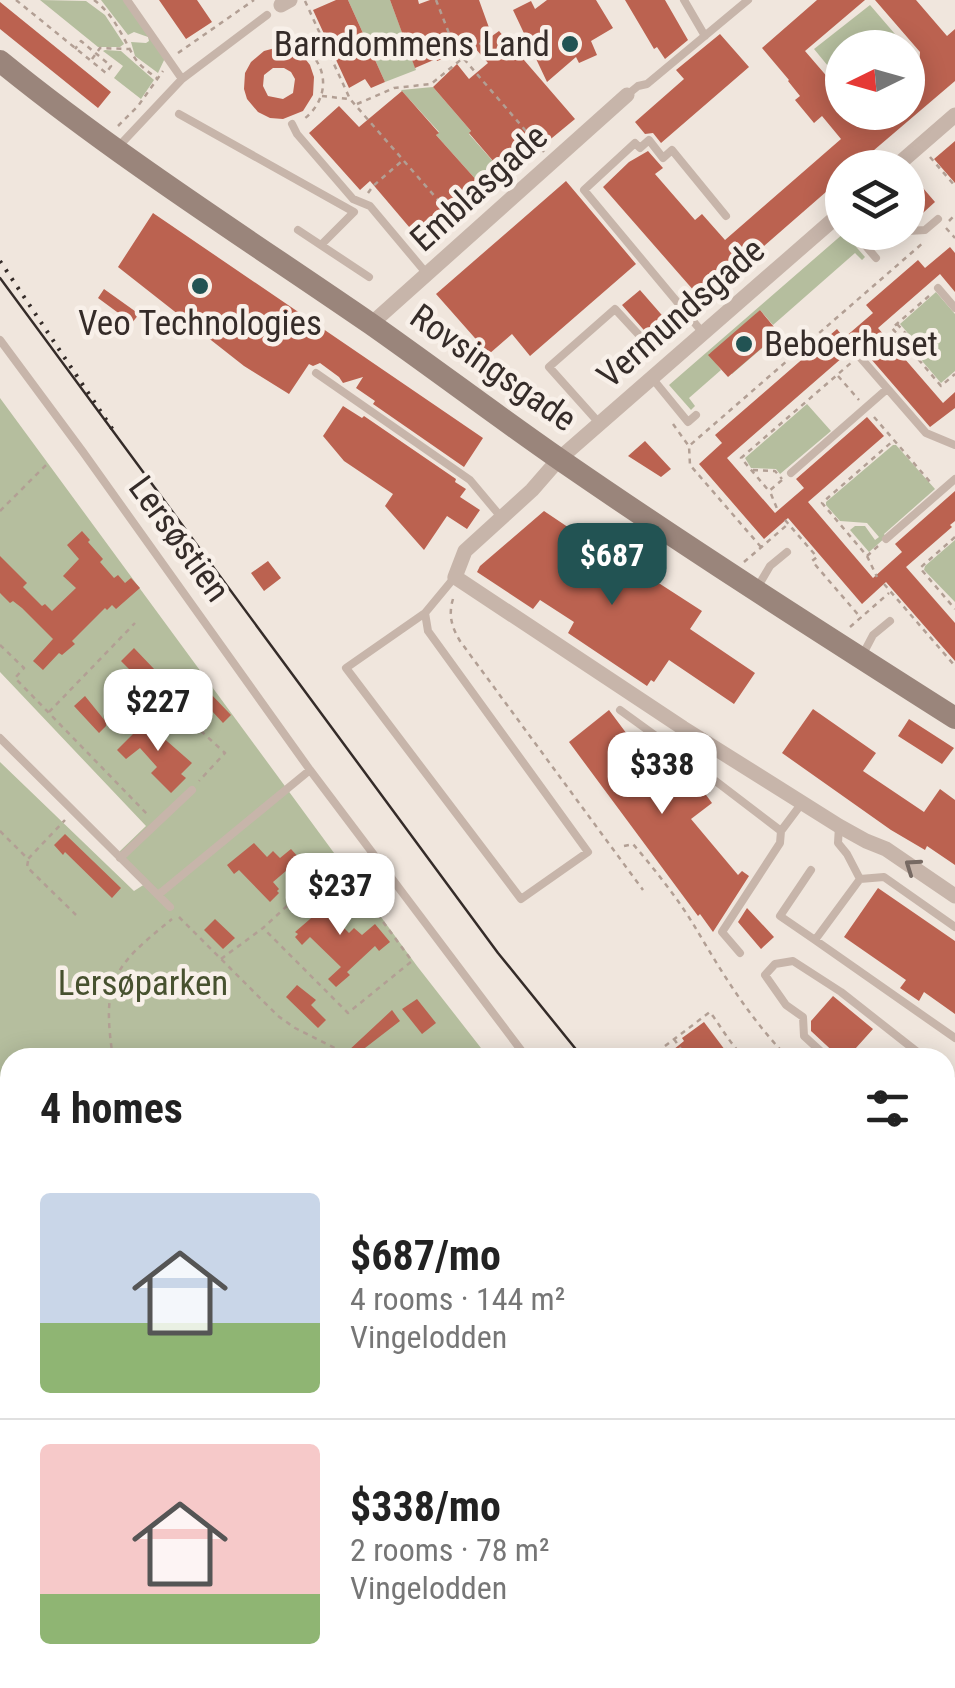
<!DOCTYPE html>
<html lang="en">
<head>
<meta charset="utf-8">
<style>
  :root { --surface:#fff; --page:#f2f2f2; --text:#222; --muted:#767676; --line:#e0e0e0; --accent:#225353 }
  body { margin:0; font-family:"Roboto Condensed",sans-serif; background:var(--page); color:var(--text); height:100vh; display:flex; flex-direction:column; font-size:38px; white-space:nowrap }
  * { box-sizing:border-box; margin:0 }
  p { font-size:32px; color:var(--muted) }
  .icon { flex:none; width:55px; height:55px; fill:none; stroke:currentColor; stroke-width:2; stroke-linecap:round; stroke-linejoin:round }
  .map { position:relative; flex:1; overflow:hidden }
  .drawer { position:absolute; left:0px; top:1048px; width:955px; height:642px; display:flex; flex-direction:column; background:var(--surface); border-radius:30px 30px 0 0; box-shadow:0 5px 25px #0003 }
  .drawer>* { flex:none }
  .needle { width:65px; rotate:265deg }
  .controls { position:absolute; left:825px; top:30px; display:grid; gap:20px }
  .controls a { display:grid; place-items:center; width:100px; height:100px; border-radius:50%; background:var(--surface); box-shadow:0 5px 25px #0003; font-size:50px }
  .price { position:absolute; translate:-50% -85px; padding:0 22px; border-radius:20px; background:#fff; color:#222; font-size:32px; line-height:65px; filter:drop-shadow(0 2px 5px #0008) }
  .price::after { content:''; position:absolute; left:50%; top:60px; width:30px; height:22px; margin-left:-15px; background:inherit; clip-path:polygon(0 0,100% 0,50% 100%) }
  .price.selected { background:var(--accent); color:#fff }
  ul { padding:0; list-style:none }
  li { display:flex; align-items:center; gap:30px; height:250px; padding:0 40px }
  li+li { border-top:2px solid var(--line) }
  li span { display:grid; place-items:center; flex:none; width:280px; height:200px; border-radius:10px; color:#555 }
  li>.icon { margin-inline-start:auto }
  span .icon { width:120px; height:120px; fill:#fffc; stroke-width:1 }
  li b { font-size:42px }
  h2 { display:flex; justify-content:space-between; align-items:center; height:120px; padding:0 40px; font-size:42px }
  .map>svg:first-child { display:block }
  .green { fill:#b5be9e }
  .building { fill:#bb6250; fill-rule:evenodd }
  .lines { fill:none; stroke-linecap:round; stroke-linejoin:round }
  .path { stroke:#b29f94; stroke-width:2.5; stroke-dasharray:5 5; stroke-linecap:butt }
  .lane { stroke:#c7b5aa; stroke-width:8 }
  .street { stroke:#c7b5aa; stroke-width:15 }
  .secondary { stroke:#9a857b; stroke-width:22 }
  .tram { stroke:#352c29; stroke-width:2.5 }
  .rail { stroke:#352c29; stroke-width:4; stroke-dasharray:2.5 8; stroke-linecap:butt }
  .oneway { stroke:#776a63 }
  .poi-dot { fill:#225353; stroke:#f8f0e9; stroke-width:4 }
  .labels { text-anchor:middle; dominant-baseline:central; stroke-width:9; stroke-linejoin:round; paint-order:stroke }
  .poi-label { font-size:35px; fill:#352c29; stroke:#f8f0e9; text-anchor:end }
  .street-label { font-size:35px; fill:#352c29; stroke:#f8f0e9 }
  .park-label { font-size:35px; fill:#47512f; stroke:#f8f0e9 }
</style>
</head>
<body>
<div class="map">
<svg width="955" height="1688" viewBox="0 0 955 1688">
  <rect width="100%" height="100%" fill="#f0e6dd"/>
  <path class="green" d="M40,0L86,1L105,15L124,44L120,47H98Z
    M101,0H124L165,58L158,73L135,56L131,42L146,43L149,41L148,37L134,32L128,35Z
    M348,0H390L416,70L385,82Z
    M870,5L907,48H842V83L814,49Z
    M105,50L121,51L154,80L141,99L114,78L123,66L103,51Z
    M433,87L471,131L469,134L506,176L509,175L487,192L436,135L439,132L401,90Z
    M844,233L865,257L862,260L855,253L773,325L760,310L756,314L775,337L732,374L713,352L709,354L721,370L689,398L695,406L691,410L669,385Z
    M936,292L955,314V371L941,383L910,347L912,338L900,324Z
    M0,398L417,966L488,1057L10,1058V1646L0,1654V762L134,891L148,882L119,852L146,826L0,672Z
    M807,404L831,431L780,474L776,469L751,468L745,458Z
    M893,445H896L935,489L884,534L886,537L869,552L850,530L855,526H865L875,540L879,537L867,523L840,521L826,505V502Z
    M955,540V602L924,570L925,566Z
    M945,1427L955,1435V1536L945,1546Z
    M43,1680H125L132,1688H42L46,1684Z
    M193,1680H516L518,1688H180Z"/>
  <path class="building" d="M159,0H197L212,22L186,39Z
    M336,0H348L385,82L371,88L365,79L349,88L313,10Z
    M390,0H418L419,4L430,0H479L492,36L499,31L575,119L506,176L469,133L471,131L433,87L457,64L469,79L488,63L468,40L446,49L451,56L437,61L436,59L415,68Z
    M547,0H596L613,28L591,41L597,55L579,63L576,57L547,82L513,10L531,1L535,9Z
    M625,0H665L688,40L665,59L657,47L654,49Z
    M817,0H865L805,51L842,94V112H859L864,118L871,112H908V81L919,71L920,52L875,0H916L947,36L955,29V81L853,168H842V178L702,300L603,187L629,162L648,151L663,168L655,174L695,220L702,214L725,240L841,139L822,116L814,123L795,100L800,96L788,81L789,80L762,48Z
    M0,2L111,92L98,108L0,29Z
    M720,34L749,67L661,143L653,133L645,134L635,122L684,79L676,70Z
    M275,48H287L303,56L310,65L314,77L313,95L303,111L283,119L270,118L258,112L247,99L244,89L245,73L251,62L264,51ZM273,68H284L291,72L295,79L293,93L283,99L268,96L263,86L264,75Z
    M402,91L439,133L436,135L487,192L427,248L370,181L360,190L309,133L339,106L359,127Z
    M955,141V183L934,159Z
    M566,181L636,264L530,356L512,334L489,354L436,294Z
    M917,181L935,202L913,222L908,216V189Z
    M153,213L483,438L464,467L373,404L375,401L356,388L363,377L343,383L339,377L320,363L313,366L309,364L289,394L244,366L118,267Z
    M950,247L955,253V292L940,274L878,328L943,403L955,392V408L930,427L858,344L727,458L775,513L804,488L796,479L867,417L884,436L808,502L873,578L902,552L895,544L955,491V521L950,525L952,527L906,567L955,623V661L886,582L862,604L788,518L764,539L699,464L722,443L715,435L837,329L844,338L873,313L866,305L918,260L925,268Z
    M104,289L139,314L132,323L98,298Z
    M640,290L674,329L656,344L622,305Z
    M760,310L779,333L728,377L708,355Z
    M343,406L362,418L364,416L456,479L455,482L466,489L460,497L480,510L467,529L447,516L424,550L385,506L393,494L344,461L323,436Z
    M645,441L671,469L661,477L628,456Z
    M544,511L590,542L569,567L593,584L609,551L702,611L690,629L755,673L734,704L669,660L654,682L651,680L647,686L568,633L574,622L540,600L533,609L477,572L480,566Z
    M82,531L90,540L88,542L103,559L100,562L114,578L118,575L125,583L131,578L140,588L116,609L112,605L107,610L105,608L72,641L75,644L62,655L59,653L43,670L33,661L53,639L22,608L13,601L10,603L0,593V556L27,583L23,587L42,606L45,604L52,611L76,588L63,576L79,559L67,545Z
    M268,561L281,578L264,591L251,573Z
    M134,648L155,670L144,681L148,685L138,695L146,704L136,712L115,687L130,670L121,661Z
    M208,691L231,715L223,723L200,698Z
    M85,696L106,722V726L99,733L74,706Z
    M813,709L876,753L863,771L924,812L940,789L955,800V865L927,846L925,850L891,830L782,753Z
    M609,710L659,777L679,762L686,768L712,803L691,819L738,875L742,871L749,876L713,932L700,914L698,916L569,742Z
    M151,716L165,730L160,735L192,763L181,774L186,778L171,793L151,773L157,767L140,748L126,759L117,750Z
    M909,719L954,748L942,764L898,736Z
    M65,834L121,888L112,898L65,852L63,855L54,845Z
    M254,843L267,857L273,851L280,858L291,849L300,859L273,882L279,889L277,891L279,893L270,902L239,870L234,874L227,865Z
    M878,888L955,941V1014L924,992L919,1001L900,988L906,980L844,937Z
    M342,890L349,897L331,915L349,933L354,928L362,935L375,924L390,942L379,951L375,946L347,972L350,975L336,987L328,979L341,967L310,937L302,945L295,937L298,934L295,932L324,907L322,905L335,893L337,895Z
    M747,908L774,937L761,949L738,922Z
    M215,919L235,938L223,949L204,930Z
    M297,985L316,1000L311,1005L326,1020L318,1028L286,997Z
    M833,996L873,1029L847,1058H840L811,1031V1021Z
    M417,999L436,1023L422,1034L402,1009Z
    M392,1010L400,1021L352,1058L347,1052Z
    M704,1022L731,1058H663L684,1041L682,1038Z"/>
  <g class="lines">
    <path class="path" d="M16,0L106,73L111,66L81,41L75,49
      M94,0C114,15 121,34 133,55C138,65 149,72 158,79
      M436,0L459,59
      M305,1L350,99L458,223
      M272,41C319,37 342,89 304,119
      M178,53L254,0
      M92,59L100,48L129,49
      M464,59L544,152
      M322,96L349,99
      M357,104L394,88L431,84L490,36
      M118,126L138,106L163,71
      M930,157L955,186
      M368,193L373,186L402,161
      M949,221L955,215
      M946,228L955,238
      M929,296L892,328L941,386L955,374
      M897,324L910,338L908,345
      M838,376L859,400
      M874,417L931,483
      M673,424L688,445
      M753,470L775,471L782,479
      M782,480L769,491L741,458L852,362
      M771,494L778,511
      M0,511L46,465
      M785,520L817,557L812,561L861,618
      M955,537L920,568L955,609
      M878,546L867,556L822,503L894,440
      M761,547L690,465L689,446L924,242
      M867,556L877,577
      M744,562L787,525
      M884,584L955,666
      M453,599C448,615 452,628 460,641L643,890
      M850,627L889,593
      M0,645L24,668L15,678L148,815
      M164,697L225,753L199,781
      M49,712L135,623
      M0,831L28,859L65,820
      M624,846L633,844C656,871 680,901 698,932C725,978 750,1018 788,1058
      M28,861L27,867L76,915
      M179,917L278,1016L295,1028L355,1058
      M221,959L263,928L337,860L412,961L348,1013L263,928
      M674,1039L687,1058
      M113,1058C101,980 114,966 172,919
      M649,1058L710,1012C722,1028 730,1044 745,1058
      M716,1058L731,1046
      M0,1159L10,1152
      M945,1231L955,1240
      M945,1288L955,1290
      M945,1312L955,1306
      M945,1324L955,1334
      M945,1455L955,1457
      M945,1511L955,1515
      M945,1564L955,1556
      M945,1626L955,1617
      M0,1650L10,1642
      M787,1688L797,1680
      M878,1688L887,1680"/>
    <path class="lane" d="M127,0L182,79
      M684,0L705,36
      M627,95L638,86L647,84L748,0
      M179,114L354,212L321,245
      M292,124L297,134L353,199L370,206L427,274
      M118,147L182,79L267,15
      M298,230L369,277
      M908,231L925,230L938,219
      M854,232L876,258
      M938,288L955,308
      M703,333L584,190L635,143L640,148L649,140L663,158L672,150L726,216
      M0,340L83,452L310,770L527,1058
      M859,356L926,433L955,445
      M316,373L470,480L501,517
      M652,378L688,422L696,415
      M600,424L549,367L615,309L639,335
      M791,473L887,389
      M886,539L955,479
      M757,588L770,566L787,552
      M425,613L346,668L521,899L588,852L428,631L425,613L454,578
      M863,654L873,635L890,621
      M620,710L671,747
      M683,728L671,747L781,831L802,803
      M0,738L170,907
      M120,858L192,790
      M811,870L780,916L815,940L860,879L847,854L838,843L839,826
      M860,879L884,877L955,927
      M158,895L310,770
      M815,940L955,1038
      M740,953L722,932L780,843L781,831
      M828,1058L804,1036L803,1017L786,1005L765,975L775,964L793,961L841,992L925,1058
      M945,1073L955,1081
      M945,1113L955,1108
      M533,1680L535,1688
      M744,1680V1688"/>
    <path class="street" d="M281,5L290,0
      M894,168L955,115
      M842,212L559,459L532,490L465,551L455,577L683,728L839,826L866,841L886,849L955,896
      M371,324L627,95
      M945,1369L953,1375L955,1374"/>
    <path class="secondary" d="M0,61C118,157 246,238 371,324C435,369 497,416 562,461C691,550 823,634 955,718
      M945,1594L955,1585
      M817,1688L827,1680
      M849,1688L857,1680"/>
    <path class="tram" d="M0,278L498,953L583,1058
      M945,1387L955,1395
      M945,1418L955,1425"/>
    <path class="rail" d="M0,261L113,430"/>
  </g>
  <defs><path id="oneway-chevron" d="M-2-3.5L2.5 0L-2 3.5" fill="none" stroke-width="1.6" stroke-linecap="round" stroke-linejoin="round" transform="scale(2.5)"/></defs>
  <use class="oneway" href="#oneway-chevron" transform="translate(912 866) rotate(-145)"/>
  <g class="poi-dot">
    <circle cx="570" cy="44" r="10"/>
    <circle cx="200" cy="286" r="10"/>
    <circle cx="744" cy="344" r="10"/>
  </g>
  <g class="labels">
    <g class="poi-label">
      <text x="550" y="44">Barndommens Land</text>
      <text x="200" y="323" text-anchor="middle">Veo Technologies</text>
      <text x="764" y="344" text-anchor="start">Beboerhuset</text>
    </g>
    <g class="street-label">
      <text transform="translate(479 188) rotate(-42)">Emblasgade</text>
      <text transform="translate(681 313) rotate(-41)">Vermundsgade</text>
      <text transform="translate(493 368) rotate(35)">Rovsingsgade</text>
      <text transform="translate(179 539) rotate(54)">Lersøstien</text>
    </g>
    <g class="park-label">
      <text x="143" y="983">Lersøparken</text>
    </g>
  </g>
</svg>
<div class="controls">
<a><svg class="needle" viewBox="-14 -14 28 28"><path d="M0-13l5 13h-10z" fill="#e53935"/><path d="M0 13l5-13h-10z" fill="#767676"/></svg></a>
<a><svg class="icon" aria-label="layers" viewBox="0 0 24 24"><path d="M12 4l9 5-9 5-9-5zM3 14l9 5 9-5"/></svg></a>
</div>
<b class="price selected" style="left:612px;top:608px">$687</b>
<b class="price" style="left:158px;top:754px">$227</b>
<b class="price" style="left:662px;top:817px">$338</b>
<b class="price" style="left:340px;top:938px">$237</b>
<section class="drawer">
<h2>4 homes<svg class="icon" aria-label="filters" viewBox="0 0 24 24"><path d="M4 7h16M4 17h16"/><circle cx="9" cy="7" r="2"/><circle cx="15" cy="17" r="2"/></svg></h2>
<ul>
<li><span style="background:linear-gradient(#c9d6e8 65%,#8fb573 0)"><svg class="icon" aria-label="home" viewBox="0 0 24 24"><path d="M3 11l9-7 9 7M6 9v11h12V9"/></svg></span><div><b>$687/mo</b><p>4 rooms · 144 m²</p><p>Vingelodden</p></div></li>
<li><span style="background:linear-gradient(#f6c9c9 75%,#8fb573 0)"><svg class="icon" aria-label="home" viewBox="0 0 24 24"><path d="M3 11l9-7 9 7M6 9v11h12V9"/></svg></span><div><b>$338/mo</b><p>2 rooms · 78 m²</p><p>Vingelodden</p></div></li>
</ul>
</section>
</div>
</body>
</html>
